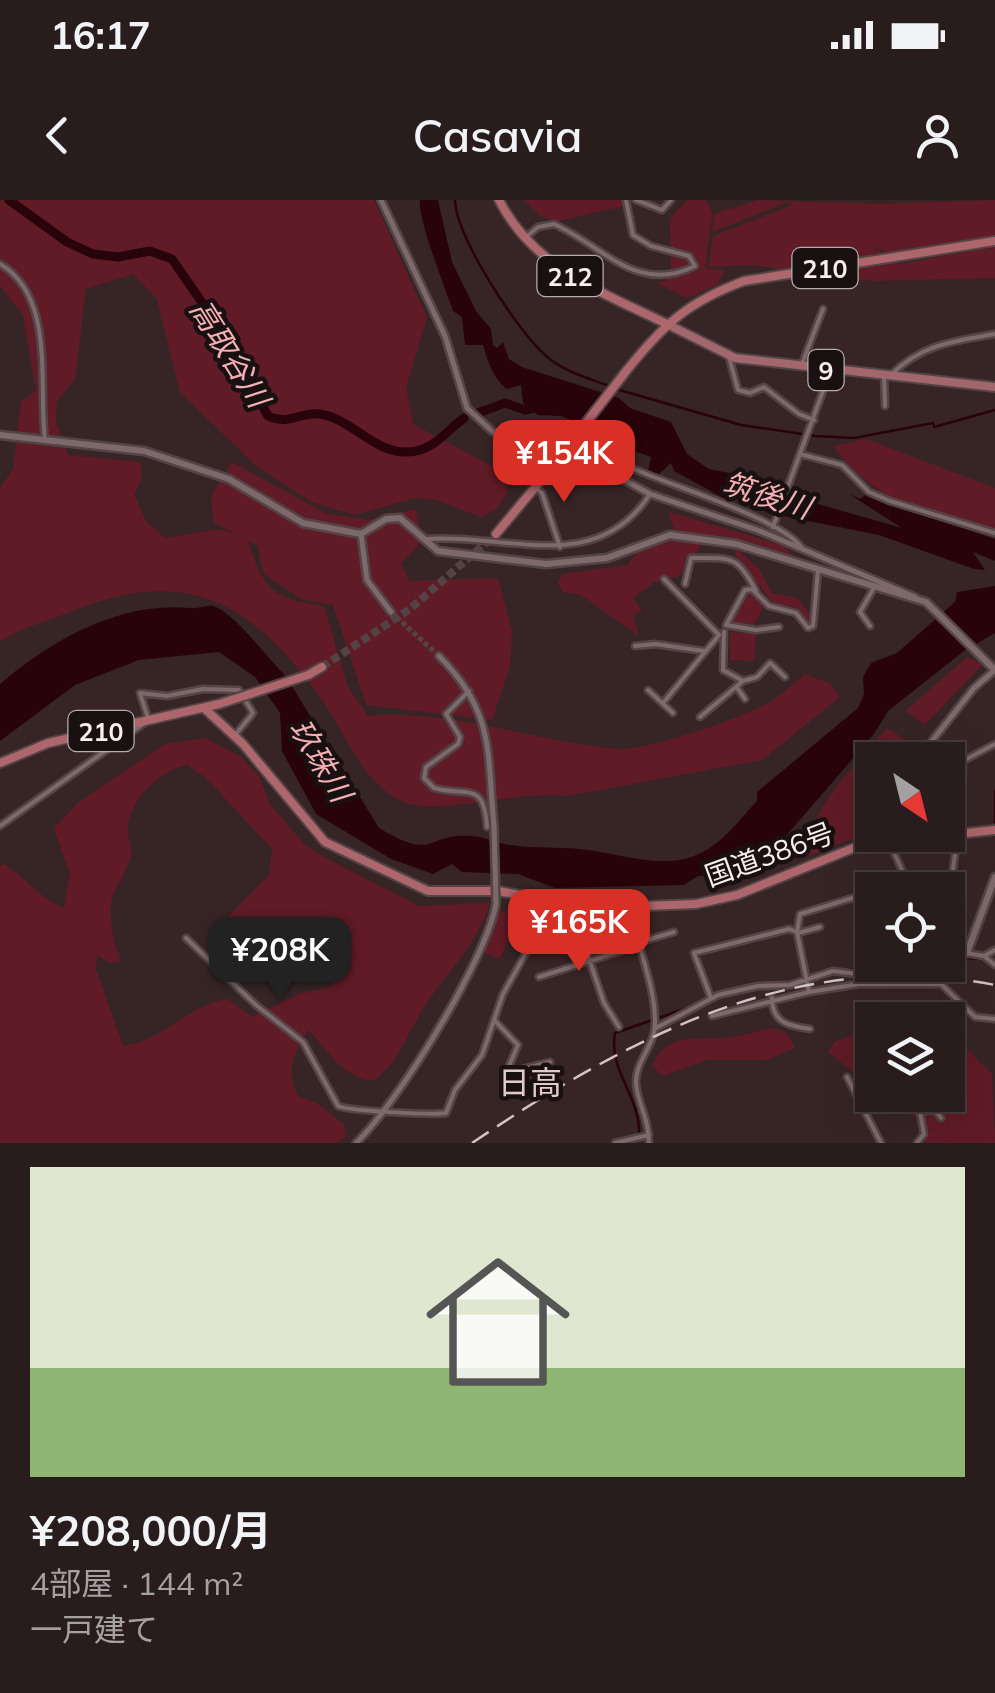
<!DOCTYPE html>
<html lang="ja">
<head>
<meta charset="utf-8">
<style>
  :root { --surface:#291c1c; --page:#352929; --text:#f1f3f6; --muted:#a5a1a3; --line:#453a3b; --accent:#d93025 }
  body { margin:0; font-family:Mulish,"Noto Sans JP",sans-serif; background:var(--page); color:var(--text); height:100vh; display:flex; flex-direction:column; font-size:38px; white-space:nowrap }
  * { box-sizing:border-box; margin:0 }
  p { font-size:32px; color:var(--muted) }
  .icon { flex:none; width:55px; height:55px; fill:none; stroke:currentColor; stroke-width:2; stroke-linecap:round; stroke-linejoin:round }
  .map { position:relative; height:943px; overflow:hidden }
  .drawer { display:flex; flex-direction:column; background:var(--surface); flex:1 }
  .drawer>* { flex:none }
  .needle { width:65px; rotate:145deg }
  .tools { position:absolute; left:855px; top:542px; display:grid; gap:20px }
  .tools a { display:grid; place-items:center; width:110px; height:110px; border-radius:0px; background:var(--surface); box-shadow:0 10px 40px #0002,0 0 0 2px var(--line); font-size:50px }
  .price { position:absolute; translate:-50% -85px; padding:0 22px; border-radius:20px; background:var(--accent); color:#fff; font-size:32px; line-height:65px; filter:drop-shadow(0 2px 5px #0008) }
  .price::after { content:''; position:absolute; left:50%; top:60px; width:30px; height:22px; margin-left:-15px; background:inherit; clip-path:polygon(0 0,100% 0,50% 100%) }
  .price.on { background:#222; color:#fff }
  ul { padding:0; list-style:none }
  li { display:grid; align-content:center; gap:20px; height:530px; padding:0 30px }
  li span { display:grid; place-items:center; height:310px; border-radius:0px; color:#555 }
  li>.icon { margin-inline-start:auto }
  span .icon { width:180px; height:180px; fill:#fffc; stroke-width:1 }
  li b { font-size:42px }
  .status { display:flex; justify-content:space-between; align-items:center; height:70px; padding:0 50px; background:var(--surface); direction:ltr }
  .status svg { height:28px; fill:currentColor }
  header { display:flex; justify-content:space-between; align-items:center; height:130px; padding:0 30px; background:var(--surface); font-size:45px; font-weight:600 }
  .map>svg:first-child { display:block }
  .green { fill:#601b26; fill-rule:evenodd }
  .water { fill:#280309 }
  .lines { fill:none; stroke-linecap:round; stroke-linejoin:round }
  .stream { stroke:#280309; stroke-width:2.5 }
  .river { stroke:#280309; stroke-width:9 }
  .tertiary-tunnel { stroke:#544344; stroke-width:5; stroke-dasharray:5 2.5; stroke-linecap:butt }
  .trunk-tunnel { stroke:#544344; stroke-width:8; stroke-dasharray:8 4; stroke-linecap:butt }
  .minor-casing { stroke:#534445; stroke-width:9 }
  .tertiary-casing { stroke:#534445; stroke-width:10 }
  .secondary-casing { stroke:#534445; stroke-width:11 }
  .primary-casing { stroke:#534445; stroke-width:12 }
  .trunk-casing { stroke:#534445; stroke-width:12 }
  .minor { stroke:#7e696a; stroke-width:4 }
  .tertiary { stroke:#7e696a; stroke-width:5 }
  .secondary { stroke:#7e696a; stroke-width:6 }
  .primary { stroke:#a1676c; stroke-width:8 }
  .trunk { stroke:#ad666c; stroke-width:8 }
  .rail { stroke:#d1c3c4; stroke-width:2.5; stroke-dasharray:20 10; stroke-linecap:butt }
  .tertiary-bridge-casing { stroke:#534445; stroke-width:10; stroke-linecap:butt }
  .trunk-bridge-casing { stroke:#534445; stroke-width:12; stroke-linecap:butt }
  .tertiary-bridge { stroke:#7e696a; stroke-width:5 }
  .trunk-bridge { stroke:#ad666c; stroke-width:8 }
  .labels { text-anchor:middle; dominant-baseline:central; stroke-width:9; stroke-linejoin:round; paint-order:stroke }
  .shield { fill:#191111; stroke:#b7acac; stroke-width:2.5 }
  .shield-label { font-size:25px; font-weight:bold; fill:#fbeeef }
  .street-label { font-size:28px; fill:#fbeeef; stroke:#191111 }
  .water-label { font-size:30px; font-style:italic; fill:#f4afb3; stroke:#191111 }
  .quarter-label { font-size:32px; fill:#e0c9ca; stroke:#191111 }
</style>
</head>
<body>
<div class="status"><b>16:17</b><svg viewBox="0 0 49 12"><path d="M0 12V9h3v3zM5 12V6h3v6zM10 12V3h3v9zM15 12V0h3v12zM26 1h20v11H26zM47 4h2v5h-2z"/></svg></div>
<header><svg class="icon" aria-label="back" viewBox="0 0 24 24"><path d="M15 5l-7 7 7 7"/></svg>Casavia<svg class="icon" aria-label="person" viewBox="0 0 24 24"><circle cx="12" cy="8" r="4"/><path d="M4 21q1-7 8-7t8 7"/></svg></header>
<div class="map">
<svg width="995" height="943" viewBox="0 0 995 943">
  <rect width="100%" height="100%" fill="#372526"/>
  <path class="green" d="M0,0H374L427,117L406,188L413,224L505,273L507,293L496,310L481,317L436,300L415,298L355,315L311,302L256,266L180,192L157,99L133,74L86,89L75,179L57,201L56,222L68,255L140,262L142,278L134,294L146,321L165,338L219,329L235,334L213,322L211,296L232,262L325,313L368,320L416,309L422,341L401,363L409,381L498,378L512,432L510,467L492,520L366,505L333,405L301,399L263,373L257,345L248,341C263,390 273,399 324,406L348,487L368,516C453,509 533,541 617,549C644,552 753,515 776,498C786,491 794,482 805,474L831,484L840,497L762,560L567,596C521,589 435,618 401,601C360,580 347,535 322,500C252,402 187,364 70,412C48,421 19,428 0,442V288L13,269L21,201L36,191L23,115L0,86Z
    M524,0H649L559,21L541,17Z
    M687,0H707L712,14L705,68L725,71L717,85L688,98L656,83L666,81L671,69L670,19Z
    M758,0L879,4L995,0V36L889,53L870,45L899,64L995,47V78L872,81L751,65L708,67L713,36L793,5L788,2L712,32L714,14Z
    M866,239L995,288V330C925,312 877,305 833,246Z
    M669,312L785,346L797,361L707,338L678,377L655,382L633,398L642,410L633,415L639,436L581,395L563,392L558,383L562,374L627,365L638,352L675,333Z
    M735,347L759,369L772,393L797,398L814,419L810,423L795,407L774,404L736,356Z
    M746,391L764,406L753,427L728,425Z
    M730,432L756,434L754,461L730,460Z
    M967,457L983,464L925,525L905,511Z
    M887,528L914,545L908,560H872L870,632L809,656C805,611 858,562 887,528Z
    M205,538L240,556L259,576L270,604L304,644L335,663L419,706L490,703C476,745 450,769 426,804C408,830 400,864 372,881C338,874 330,852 308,830C294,855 285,869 298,896L315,902L344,924L346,936L338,943H0V667L4,664C25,677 42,700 64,708L70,674L54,628L79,602L165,544ZM187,565L205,577L272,649L269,675L222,723L219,742L239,752L340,766L332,786L299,794L253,817L227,799C188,806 162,841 123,846L96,769L97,755L109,763L120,762C115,742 107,719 112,699C116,684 128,671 131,655C133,647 128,640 128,632C126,601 160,571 187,565Z
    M499,710L519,720L499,759L482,752Z
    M770,828L786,832L795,848L767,860H707L663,876L652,866C668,830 697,841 730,837C743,836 757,831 770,828Z
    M872,828V887L828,852L834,842Z
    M948,829L992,874L995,943H926L916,918L883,895H948Z"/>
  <path class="water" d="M420,0H438L452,62L476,111L491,129L493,145L497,148L503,142L509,159L522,167L619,198L630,208L671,222L687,254L709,269L794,286L797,298L902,328L849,294L860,299L868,293L887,304L995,339V361L973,352L985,370L974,369L879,335L768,313L734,295L729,301L674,271L671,263L659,274L648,271L651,257L634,251L632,244L561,216L538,215L523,203L521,185L507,189C492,178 487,158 483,145H465L462,117L453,111C446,90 417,17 420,0Z
    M995,386V433L964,451L888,511L874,534L779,644L723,669V675L698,676L684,685L555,688L518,674L462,672L452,664L433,674L391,659L316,614L282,551L280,513L255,477L219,452L139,460L75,485L0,541V484C51,440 120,401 190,408C197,409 207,405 213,406C233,411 268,459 285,475L379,628C437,663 425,632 472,636C485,637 497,643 510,645C538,649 567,646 595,651C625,656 664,668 694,656C720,647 739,620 757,601V592L858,508L864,494L863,477L871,463L897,453L955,402L957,392Z"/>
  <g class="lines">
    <path class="stream" d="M455,0C456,37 517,130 545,155C562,171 588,178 609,186
      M616,189L741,225L816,236L854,238L933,223L934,227L995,210
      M995,622V591
      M948,757L983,759L995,754
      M786,783C825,770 860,768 900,765
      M747,787L769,784
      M713,795L734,789
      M639,935C641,897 608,871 615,833L693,806"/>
    <path class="river" d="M9,0L67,42L93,54L118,57L150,51L172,59L221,130L268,216C290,226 301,211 320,214C357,220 379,262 420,250C437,245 450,228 464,218
      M475,214L505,203L525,210L538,207"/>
    <path class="tertiary-tunnel" d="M391,412L439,456"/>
    <path class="trunk-tunnel" d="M322,467L410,409L496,334"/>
    <defs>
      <path id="minor" d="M636,0L662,10L671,0
        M526,37L538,27L554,24C603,46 637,95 695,66L689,56L651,46L633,35L626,0
        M0,64C56,97 38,185 45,240
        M729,157L738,190L750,193L764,187L799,214L814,220
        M802,164L823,109
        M884,174L885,206
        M891,175C921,144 955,141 995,134
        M800,254L842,265L869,292L890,301L995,333
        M570,255L582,245C603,251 619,263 639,271C675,287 782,319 802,348
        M536,288L542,293L560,347
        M773,327L830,172
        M427,339C507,333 596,377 650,294
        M685,384L691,358C730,358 737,354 756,391
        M870,426L860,412L875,386
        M779,427L756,430L726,425L745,390L752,389L769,406L796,413L808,428L813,426L818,370
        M724,432L723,470L743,481L757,477L770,463L785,477
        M635,446L655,444L704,451
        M738,489L745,499
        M648,490L673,513
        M469,491L446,514L460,537L458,544L426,567L424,578L434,588C467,597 484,580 487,627
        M663,503L719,435L664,379
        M700,517L743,481
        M148,518L140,493L167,496L203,489L239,490L253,513L236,534
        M922,560L932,541L963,561
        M963,561L995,544
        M0,626L143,524
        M886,635L911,690
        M895,690L910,687
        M872,692L800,714L797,732L809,792L859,784H941L975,817L995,819
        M948,704L962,605L963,561
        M571,706L604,803L619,827
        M630,709C637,746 656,787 655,824C655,845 635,862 636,883C637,903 649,917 649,943
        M798,733L820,727
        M186,738L256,805L303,842L338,906C349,911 433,915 446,913L455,890L482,855L503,794L532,742L545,701
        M637,743L674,732
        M948,750L984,756L995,765
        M984,756L995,750
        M539,777L637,746
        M711,798L694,753L789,729L797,732
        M772,798C772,823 789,826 810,829
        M712,816L809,792
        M495,821L518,845L506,873L550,862
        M656,828L718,795L758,786L790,785L833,771L857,774L919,765
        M847,877L881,943
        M615,943L649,935
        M917,943L924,934L920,912L935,909L941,918"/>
      <path id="tertiary" d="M381,0L445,136L467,208L493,232L604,269L650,294L760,331L915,397
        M361,334L367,380L391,412
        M439,456C495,512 487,553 494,626
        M932,541L974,488L995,470
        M356,943C398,903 486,760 496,704"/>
      <path id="secondary" d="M0,235L144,251L229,279L303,323L361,334L386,319L400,318L438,351L546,364L607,358L670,335L736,344L926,402L995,470
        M967,753L995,677"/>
      <path id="primary" d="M665,123L735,158L995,187"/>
      <path id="trunk" d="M499,0C533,67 601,92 665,123
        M627,170C664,124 688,102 744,81L995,41
        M496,334L547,273
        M308,475L322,467
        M204,508L243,544L325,642L428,691H498L595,708L696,704L737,695L866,643L944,635
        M0,563L48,543L219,504
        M948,635L995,630"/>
    </defs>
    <use href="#minor" class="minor-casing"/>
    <use href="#tertiary" class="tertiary-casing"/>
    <use href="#secondary" class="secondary-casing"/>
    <use href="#primary" class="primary-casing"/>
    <use href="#trunk" class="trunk-casing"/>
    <use href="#minor" class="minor"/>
    <use href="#tertiary" class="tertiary"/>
    <use href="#secondary" class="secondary"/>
    <use href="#primary" class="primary"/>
    <use href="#trunk" class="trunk"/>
    <path class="rail" d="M472,943C630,837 796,747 995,785"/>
    <defs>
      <path id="tertiary-bridge" d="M494,626L496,704"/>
      <path id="trunk-bridge" d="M547,273L627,170
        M219,504L308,475"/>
    </defs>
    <use href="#tertiary-bridge" class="tertiary-bridge-casing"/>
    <use href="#trunk-bridge" class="trunk-bridge-casing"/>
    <use href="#tertiary-bridge" class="tertiary-bridge"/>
    <use href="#trunk-bridge" class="trunk-bridge"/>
  </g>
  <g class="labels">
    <g class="shield">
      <rect x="792.5" y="48" width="65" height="40" rx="8"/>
      <rect x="537.5" y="56" width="65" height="40" rx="8"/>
      <rect x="808.5" y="150" width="35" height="40" rx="8"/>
      <rect x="68.5" y="511" width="65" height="40" rx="8"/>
    </g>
    <g class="shield-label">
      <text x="825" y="68">210</text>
      <text x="570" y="76">212</text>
      <text x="826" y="170">9</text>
      <text x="101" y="531">210</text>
    </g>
    <g class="street-label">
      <text transform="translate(769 654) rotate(-20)">国道386号</text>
    </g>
    <g class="water-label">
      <text transform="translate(230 153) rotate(58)">高取谷川</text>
      <text transform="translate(767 295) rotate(17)">筑後川</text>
      <text transform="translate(321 560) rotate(59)">玖珠川</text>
    </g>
    <g class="quarter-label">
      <text x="530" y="882">日高</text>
    </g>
  </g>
</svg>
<div class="tools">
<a><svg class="needle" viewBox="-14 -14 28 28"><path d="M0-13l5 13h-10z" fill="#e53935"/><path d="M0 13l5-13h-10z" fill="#a5a1a3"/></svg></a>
<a><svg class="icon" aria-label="locate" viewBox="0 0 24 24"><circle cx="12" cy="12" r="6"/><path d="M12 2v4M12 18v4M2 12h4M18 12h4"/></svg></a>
<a><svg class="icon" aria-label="layers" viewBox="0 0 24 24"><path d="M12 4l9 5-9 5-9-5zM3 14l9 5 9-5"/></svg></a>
</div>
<b class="price" style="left:564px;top:305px">¥154K</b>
<b class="price" style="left:579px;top:774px">¥165K</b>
<b class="price on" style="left:280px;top:802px">¥208K</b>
</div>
<section class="drawer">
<ul>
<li><span style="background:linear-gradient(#dfe7d0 65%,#8fb573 0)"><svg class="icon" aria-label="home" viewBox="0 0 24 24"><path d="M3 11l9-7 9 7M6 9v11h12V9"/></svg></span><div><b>¥208,000/月</b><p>4部屋 · 144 m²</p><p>一戸建て</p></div></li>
</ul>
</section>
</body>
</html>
